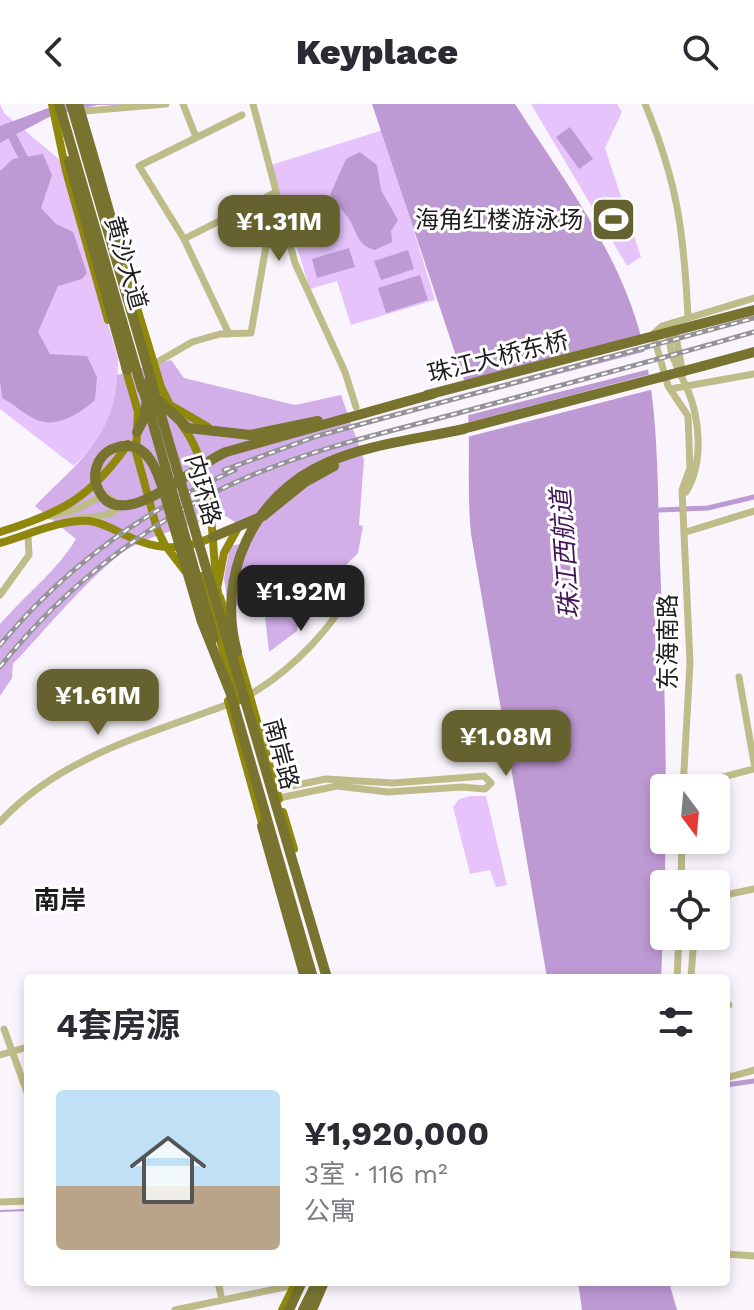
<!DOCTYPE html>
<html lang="zh">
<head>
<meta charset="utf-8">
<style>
  :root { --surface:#fff; --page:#f7f7f7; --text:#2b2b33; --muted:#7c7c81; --accent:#66622f }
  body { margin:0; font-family:"Work Sans","Noto Sans SC",sans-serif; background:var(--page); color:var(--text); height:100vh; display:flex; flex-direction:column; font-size:30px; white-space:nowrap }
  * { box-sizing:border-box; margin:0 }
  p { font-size:26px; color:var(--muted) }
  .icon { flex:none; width:44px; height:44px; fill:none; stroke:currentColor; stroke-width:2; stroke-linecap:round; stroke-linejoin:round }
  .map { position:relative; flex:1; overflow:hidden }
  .panel { position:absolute; left:24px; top:870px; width:706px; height:312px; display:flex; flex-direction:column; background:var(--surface); border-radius:8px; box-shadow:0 4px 12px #0003 }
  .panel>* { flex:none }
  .needle { width:52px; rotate:164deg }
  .controls { position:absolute; left:650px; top:670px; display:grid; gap:16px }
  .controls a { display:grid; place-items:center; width:80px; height:80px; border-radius:8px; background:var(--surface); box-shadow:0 4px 12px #0003; font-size:40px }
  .price { position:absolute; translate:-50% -68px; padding:0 18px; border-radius:16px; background:var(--accent); color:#fff; font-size:26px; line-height:52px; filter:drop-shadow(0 2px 4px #0008) }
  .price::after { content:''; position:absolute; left:50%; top:48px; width:24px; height:18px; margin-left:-12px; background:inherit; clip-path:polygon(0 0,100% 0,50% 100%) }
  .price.selected { background:#222; color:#fff }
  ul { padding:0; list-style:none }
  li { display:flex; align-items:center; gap:24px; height:200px; padding:0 32px }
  li span { display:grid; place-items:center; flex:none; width:224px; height:160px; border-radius:8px; color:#555 }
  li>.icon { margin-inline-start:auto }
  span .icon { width:96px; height:96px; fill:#fffc; stroke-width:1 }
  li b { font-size:34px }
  h2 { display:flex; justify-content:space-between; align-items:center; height:96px; padding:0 32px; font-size:34px }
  header { display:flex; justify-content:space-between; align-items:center; height:104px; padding:0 32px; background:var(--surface); font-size:36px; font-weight:800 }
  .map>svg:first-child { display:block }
  .green { fill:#e6c3fb }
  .forest { fill:#d3afea }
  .water { fill:#be9ad4 }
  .pier { fill:#faf5fd }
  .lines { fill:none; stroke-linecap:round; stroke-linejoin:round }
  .stream { stroke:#be9ad4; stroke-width:2 }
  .canal { stroke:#be9ad4; stroke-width:5 }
  .river { stroke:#be9ad4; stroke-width:9 }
  .minor { stroke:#bebc89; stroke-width:7 }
  .major { stroke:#8f880d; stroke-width:8 }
  .highway { stroke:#787430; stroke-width:10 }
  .rail-casing { stroke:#969398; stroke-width:5 }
  .rail { stroke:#fff; stroke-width:2; stroke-dasharray:6; stroke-linecap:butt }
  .highway-bridge { stroke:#787430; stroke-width:10 }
  .labels { text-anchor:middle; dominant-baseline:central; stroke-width:6; stroke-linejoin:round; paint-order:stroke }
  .poi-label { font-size:24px; fill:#1e1c1f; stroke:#fff; text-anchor:end }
  .street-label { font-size:24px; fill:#1e1c1f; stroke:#fff }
  .water-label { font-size:26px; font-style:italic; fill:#431559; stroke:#fff }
  .neighbourhood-label { font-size:26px; font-weight:bold; fill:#1e1c1f; stroke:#fff }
</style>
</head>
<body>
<header><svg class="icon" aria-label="back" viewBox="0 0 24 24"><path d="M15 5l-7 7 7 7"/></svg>Keyplace<svg class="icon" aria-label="search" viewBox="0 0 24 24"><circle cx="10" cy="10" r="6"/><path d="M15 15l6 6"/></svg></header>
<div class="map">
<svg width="754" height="1206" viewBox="0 0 754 1206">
  <rect width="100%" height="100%" fill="#faf5fd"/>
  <path class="green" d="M0,0L4,9L60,56L118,254L117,291L103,332L74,362L0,305Z
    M531,0H617L622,8L605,44L641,153L627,162Z
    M383,26L435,196L351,221L337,177L310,185L271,61Z
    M470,692H486L507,781L496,783L490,766L470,770L453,703L459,695Z"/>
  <path class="forest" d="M171,256L184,274L295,301L341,291L364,356L359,421L363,422L358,449L342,465L323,501L318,498L299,515L297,527L269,548L262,486L243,490L230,514L224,474L230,442L240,440L248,426L224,411C193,421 160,428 131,443C97,463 42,530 13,560L12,574L0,592V520C25,491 56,468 76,435L35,402C75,361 115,334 117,271Z"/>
  <path class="water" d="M59,0H165L97,1L49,13L0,39V22Z
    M372,0H515C560,70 614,141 638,222C660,297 657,380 660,457C666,598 669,733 661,874H547L471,430C466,380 472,332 466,282Z
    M570,23L593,55L579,65L556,33Z
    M360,48L377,61L381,86L398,116L391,127L392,138L375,146C355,141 357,124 346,111C342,105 335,100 330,91L346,55Z
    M43,50L52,71L41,104L56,120L73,128L87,169L82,175L58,182L38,228L50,250L87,252L97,273L95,296C82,308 56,326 35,315C24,310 14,300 2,294L0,277V67L13,55Z
    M349,144L355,163L317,174L312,155Z
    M408,146L414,165L381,176L374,157Z
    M420,171L428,196L386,209L378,184Z
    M578,1178H669L677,1206H582Z"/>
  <path class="pier" d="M644,230L646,243L463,291L462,283Z
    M647,247L650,265L465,312L463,295Z
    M651,270L654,285L467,333L466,319Z"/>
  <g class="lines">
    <path class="stream" d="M0,1107L28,1106"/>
    <path class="canal" d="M659,406L708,404L754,393
      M726,981L754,977"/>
    <path class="river" d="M10,28L23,53"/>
    <path class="minor" d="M183,0L196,33
      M253,0L295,159L345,268L356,303
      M645,0C678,79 684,130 688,214
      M85,7L166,0
      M184,135L139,62L242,11
      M674,223L683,270
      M670,224C666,245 678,265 687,284C700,314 704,359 686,388
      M229,230L184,135L274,89
      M154,260L192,238L220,230L251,229L270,119L278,102
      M670,285L754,270
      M50,412L75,406L104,391L115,397L116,406C104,416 82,410 66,418
      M686,428L754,407
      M0,491L29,451L28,431
      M739,573L754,659
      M251,590C296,563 334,522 358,476
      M684,677L696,680L754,665
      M683,684L690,559L682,386L690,364L688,312L668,282L653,230L662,222L754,194
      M277,685L326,675L393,679L484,672L491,679L485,685L462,683L388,688L337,682L279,694
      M0,718C59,653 149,630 229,600
      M681,780L682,736
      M716,793L754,785
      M677,874L679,832
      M691,874L694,832
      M726,901H729
      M4,925L28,991
      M0,951L28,943
      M726,974L754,966
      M0,1098L28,1097
      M726,1150L754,1152
      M218,1178L222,1196
      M175,1206L295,1181"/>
    <path class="major" d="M52,0L66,67L108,216
      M125,146L137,199
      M126,189L134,194L161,283L172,305
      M125,263L138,308L136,348L157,425L165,441L185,467
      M172,302L208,323
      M181,320C218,367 209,440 219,495
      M0,428C61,409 91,394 128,340
      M0,439C28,431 61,415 90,417C103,419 113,425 125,431C156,446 180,448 213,433
      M201,472L238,597
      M218,480L224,449L239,422
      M220,493L229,522
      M236,543L279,695
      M228,597L264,726
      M283,708L294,745
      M282,1206L296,1178"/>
    <path class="highway" d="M59,0L142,285
      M71,0L152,279
      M78,0L99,72
      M69,57L127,266
      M703,262L754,248
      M157,295L188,324L250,331
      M137,328L144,315L146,301
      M213,433L263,412L305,378L334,362
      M262,722L305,874
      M289,1206L302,1178
      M303,1206L317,1178
      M312,1206L324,1178"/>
    <defs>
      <path id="rail" d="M224,366L317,332L754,214
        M0,541C63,465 144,406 235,366
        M0,563C67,478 164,405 265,366C328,341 396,326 462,308C559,282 657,256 754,228"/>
    </defs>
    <use href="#rail" class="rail-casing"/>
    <use href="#rail" class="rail"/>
    <path class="highway-bridge" d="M99,72L123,156
      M150,274L327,874
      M141,278L214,534
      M427,291L754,206
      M459,326L703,262
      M250,331L318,317
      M237,548C216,472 253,391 326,359C368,340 419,335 464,325
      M229,584L313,874
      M230,588L202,518L166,395C159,372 150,335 118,343C110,345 103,350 99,357C94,367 94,378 99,387C121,432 197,359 226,348L433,290"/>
  </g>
  <defs>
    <symbol id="stadium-square" viewBox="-11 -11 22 22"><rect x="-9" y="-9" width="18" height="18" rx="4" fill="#66622f" stroke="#fff"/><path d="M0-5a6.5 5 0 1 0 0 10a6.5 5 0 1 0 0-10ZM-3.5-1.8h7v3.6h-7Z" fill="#fff"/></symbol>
  </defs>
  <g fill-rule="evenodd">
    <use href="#stadium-square" x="588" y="90" width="51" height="51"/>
  </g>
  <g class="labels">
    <g class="poi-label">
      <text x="583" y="116">海角红楼游泳场</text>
    </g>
    <g class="street-label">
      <text transform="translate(126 159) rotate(74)">黄沙大道</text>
      <text transform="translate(498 253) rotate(-14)">珠江大桥东桥</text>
      <text transform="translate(203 386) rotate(74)">内环路</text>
      <text transform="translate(668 538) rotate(-90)">东海南路</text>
      <text transform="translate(281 650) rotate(75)">南岸路</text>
    </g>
    <g class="water-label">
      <text transform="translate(565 450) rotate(-94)">珠江西航道</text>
    </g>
    <g class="neighbourhood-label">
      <text x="60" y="796">南岸</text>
    </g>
  </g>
</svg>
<div class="controls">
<a><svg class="needle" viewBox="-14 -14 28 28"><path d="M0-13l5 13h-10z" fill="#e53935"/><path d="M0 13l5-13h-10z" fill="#7c7c81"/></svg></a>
<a><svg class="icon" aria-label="locate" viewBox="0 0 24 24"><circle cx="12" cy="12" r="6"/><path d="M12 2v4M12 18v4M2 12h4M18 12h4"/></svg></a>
</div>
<b class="price" style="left:279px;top:159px">¥1.31M</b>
<b class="price selected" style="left:301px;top:529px">¥1.92M</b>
<b class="price" style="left:98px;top:633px">¥1.61M</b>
<b class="price" style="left:506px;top:674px">¥1.08M</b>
<section class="panel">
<h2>4套房源<svg class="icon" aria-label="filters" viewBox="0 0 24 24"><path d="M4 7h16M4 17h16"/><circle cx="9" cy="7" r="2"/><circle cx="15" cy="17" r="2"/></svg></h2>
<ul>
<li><span style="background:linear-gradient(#bfe0f5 60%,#b9a48a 0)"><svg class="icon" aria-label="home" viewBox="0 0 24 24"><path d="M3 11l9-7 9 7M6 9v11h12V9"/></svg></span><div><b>¥1,920,000</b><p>3室 · 116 m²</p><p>公寓</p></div></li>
</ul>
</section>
</div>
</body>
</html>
